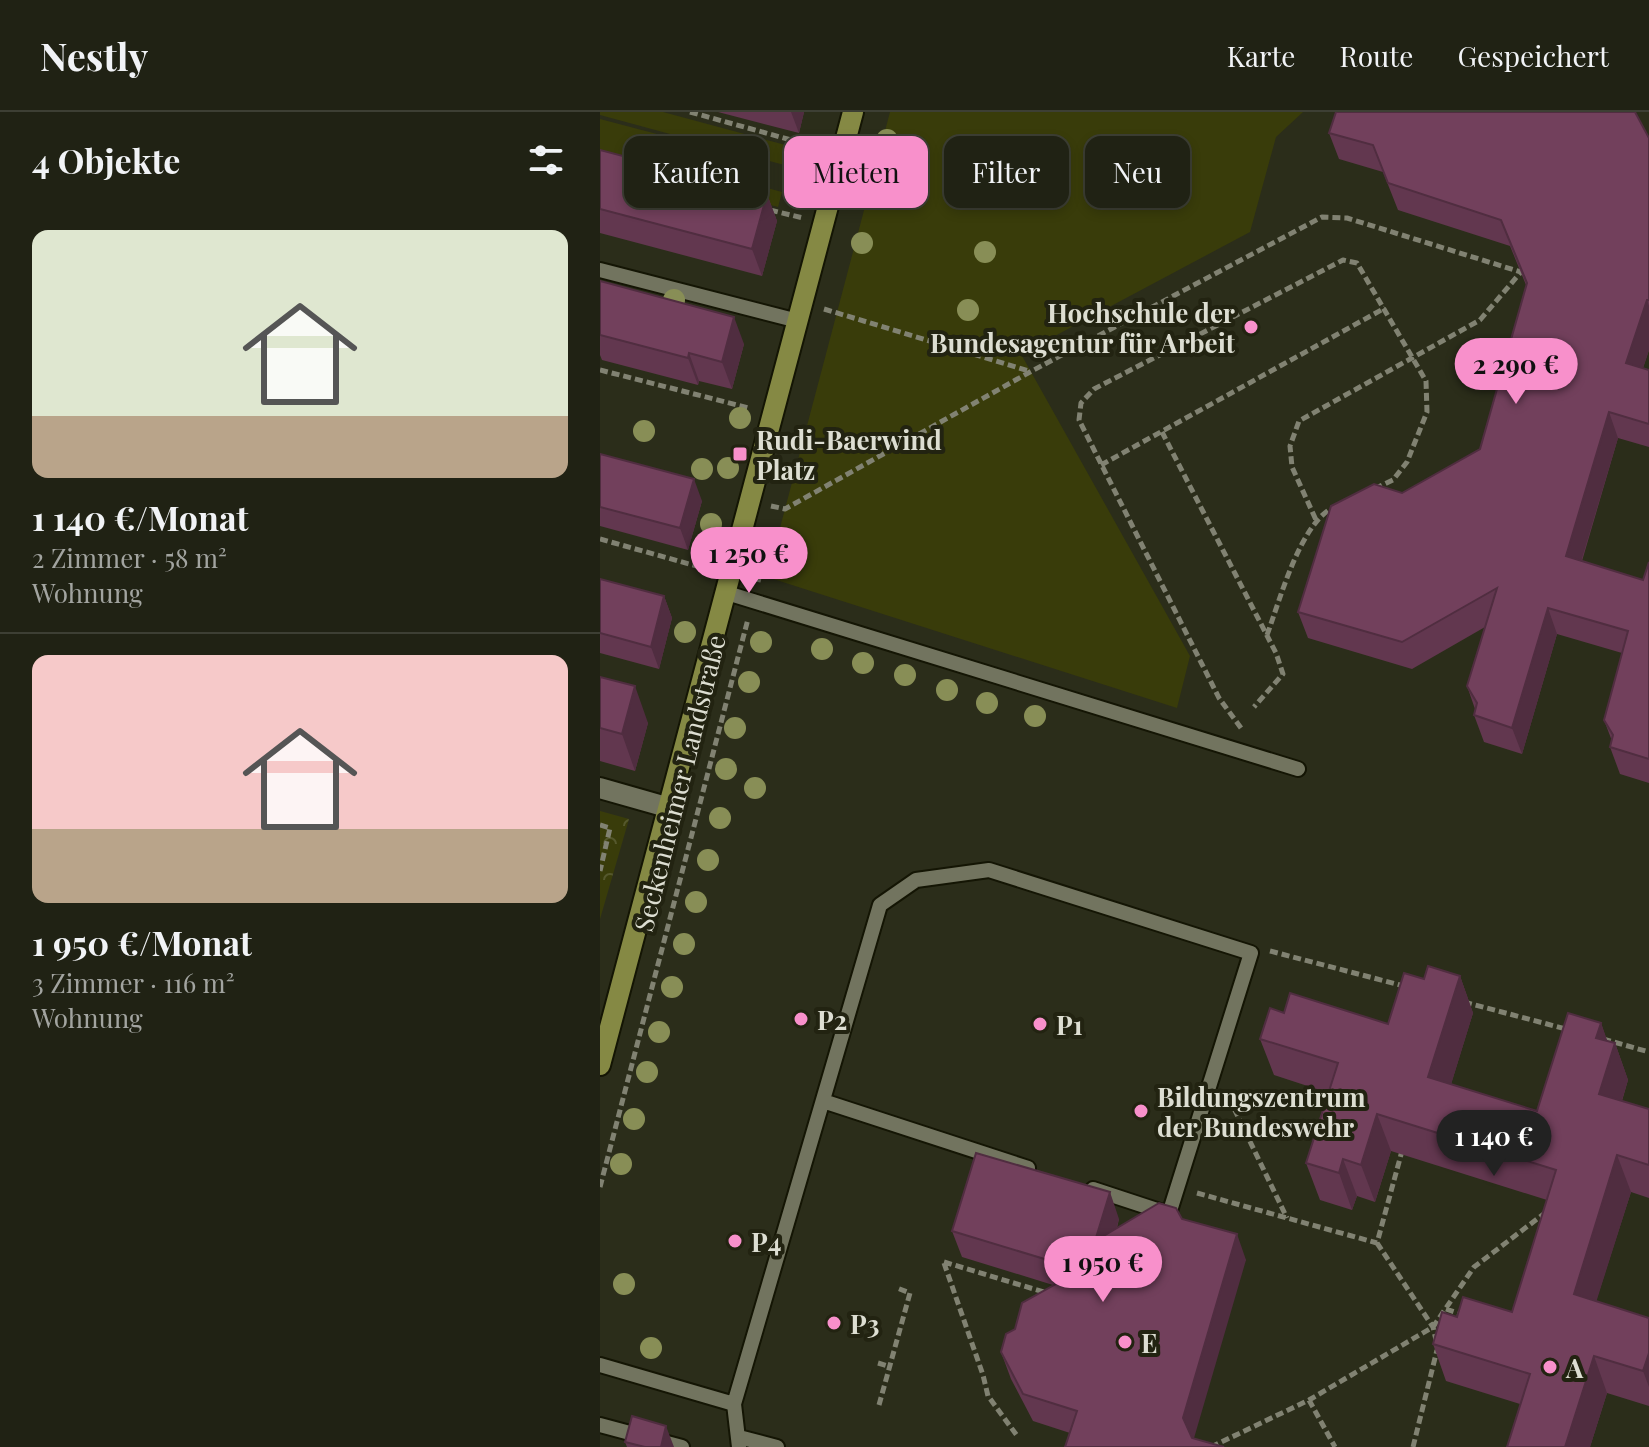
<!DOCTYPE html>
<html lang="de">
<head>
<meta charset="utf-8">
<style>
  :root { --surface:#202214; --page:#282a1d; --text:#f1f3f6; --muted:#a2a4a0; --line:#3d3f34; --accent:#f890cb }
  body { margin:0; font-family:"Playfair Display",serif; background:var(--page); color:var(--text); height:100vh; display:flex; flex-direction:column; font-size:30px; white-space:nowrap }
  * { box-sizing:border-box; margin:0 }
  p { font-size:26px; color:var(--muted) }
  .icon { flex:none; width:44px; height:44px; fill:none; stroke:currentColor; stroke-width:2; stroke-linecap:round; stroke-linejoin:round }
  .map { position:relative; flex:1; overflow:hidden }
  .drawer { display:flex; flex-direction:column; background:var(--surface); width:600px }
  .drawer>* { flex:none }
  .banner { position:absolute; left:24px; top:24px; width:760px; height:72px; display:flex; gap:16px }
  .price { position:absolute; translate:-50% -68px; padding:0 18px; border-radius:28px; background:var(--accent); color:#111; font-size:26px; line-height:52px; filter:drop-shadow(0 2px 4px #0008) }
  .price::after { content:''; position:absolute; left:50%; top:48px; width:24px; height:18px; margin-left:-12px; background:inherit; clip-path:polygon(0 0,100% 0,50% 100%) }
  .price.active { background:#222; color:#fff }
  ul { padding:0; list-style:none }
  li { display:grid; align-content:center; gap:16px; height:424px; padding:0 32px }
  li+li { border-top:2px solid var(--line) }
  li span { display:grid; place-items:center; height:248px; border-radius:16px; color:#555 }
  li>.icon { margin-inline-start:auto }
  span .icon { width:144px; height:144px; fill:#fffc; stroke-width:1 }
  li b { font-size:34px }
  h2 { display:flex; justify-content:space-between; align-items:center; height:96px; padding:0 32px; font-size:34px }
  .chip { padding:0 28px; border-radius:16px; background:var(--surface); box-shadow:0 4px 12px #0003,0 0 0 2px var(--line); font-size:28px; line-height:72px }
  .chip.active { background:var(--accent); color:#111 }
  header { display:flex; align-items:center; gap:48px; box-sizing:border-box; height:112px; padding:0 40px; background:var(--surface); border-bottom:2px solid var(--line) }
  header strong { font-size:38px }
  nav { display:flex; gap:44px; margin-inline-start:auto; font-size:28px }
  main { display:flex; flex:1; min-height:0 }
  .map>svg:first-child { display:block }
  .green { fill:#393c0a }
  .park { fill:url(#park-crowns) }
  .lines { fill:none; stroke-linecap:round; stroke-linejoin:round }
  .service-casing { stroke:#141504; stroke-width:18 }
  .minor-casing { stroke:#141504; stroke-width:24 }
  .secondary-casing { stroke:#141504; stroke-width:24 }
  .path { stroke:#818272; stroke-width:5; stroke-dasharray:8 4; stroke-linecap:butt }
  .service { stroke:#72745f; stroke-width:14 }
  .minor { stroke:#72745f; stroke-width:20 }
  .secondary { stroke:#858944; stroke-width:20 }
  .tree { fill:#888e56 }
  .wall { fill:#62374f }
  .shaded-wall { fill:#502d40 }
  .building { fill:#72405c; stroke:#502d40; stroke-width:2 }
  .poi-dot { fill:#f890cb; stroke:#222311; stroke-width:3 }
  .labels { text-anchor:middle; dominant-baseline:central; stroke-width:8; stroke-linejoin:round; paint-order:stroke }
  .poi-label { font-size:26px; font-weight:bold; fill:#ddded2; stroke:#222311; text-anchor:start }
  .street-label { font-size:26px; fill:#ddded2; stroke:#222311 }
</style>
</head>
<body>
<header>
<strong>Nestly</strong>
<nav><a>Karte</a><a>Route</a><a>Gespeichert</a></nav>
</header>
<main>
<section class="drawer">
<h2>4 Objekte<svg class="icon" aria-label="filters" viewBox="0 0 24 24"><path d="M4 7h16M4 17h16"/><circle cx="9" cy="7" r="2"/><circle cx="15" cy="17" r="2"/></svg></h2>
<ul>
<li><span style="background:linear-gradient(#dfe7d0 75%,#b9a48a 0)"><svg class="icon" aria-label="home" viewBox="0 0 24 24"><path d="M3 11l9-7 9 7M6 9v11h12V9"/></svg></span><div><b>1 140 €/Monat</b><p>2 Zimmer · 58 m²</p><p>Wohnung</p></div></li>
<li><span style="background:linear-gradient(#f6c9c9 70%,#b9a48a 0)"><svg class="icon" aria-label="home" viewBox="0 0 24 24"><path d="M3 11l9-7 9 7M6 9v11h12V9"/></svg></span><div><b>1 950 €/Monat</b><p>3 Zimmer · 116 m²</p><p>Wohnung</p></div></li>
</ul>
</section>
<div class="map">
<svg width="1049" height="1335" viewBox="0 0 1049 1335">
  <defs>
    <pattern id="park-crowns" width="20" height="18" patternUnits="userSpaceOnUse" patternTransform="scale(2)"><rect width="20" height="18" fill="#393c0a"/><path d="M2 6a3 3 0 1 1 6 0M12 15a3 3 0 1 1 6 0" fill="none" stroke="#55582d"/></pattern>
  </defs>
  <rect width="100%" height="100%" fill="#2b2d1a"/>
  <path class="green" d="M0,0H63L193,35L188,54L0,3Z
    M290,0H703L676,25L650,120L421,242L590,544L577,596L167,465Z
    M0,7L76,27L66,66L0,59Z
    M76,56L104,63L106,59L182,80L178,95L73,67Z"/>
  <path class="park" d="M0,699L29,707L0,807Z"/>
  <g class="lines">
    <defs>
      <path id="service" d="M0,158L198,209
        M127,481L698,657
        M223,989L428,1056
        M0,1253L134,1292
        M0,1313L82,1335
        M139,1325L177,1335
        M139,1335L134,1292L280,793L316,768L389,758L651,841L569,1102L493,1077"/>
      <path id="minor" d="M0,676L70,696"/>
      <path id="secondary" d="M0,953L253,0"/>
    </defs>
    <use href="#service" class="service-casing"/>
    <use href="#minor" class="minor-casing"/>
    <use href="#secondary" class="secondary-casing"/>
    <path class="path" d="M90,0L220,36
      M71,62L76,46L80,47
      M170,98L203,106
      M224,197L429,259
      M0,258L149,296
      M562,320L676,541L683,562L654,595
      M501,353L785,196
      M171,394L185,397L430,260L722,105L747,106L921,160L880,208L699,309L690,334L692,355L716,408
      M0,427L107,457
      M158,470L167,434
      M667,523C680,488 700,411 734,395
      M641,616L619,586L479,308L481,291L494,277L743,148L757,151L826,269L827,300L807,350L793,368L776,376
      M0,713L10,716L0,759
      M670,839L804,874
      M864,890L966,917
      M1003,927L1049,940
      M629,986L687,1106
      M0,1075L148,507
      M597,1081L777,1131L802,1039
      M777,1131L833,1215L836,1228
      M344,1150L447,1181
      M344,1151L383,1263L388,1284L418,1325
      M846,1197L864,1203
      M278,1251L288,1254
      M709,1288L735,1335
      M279,1293L310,1181L297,1176
      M611,1335L709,1288L833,1215L874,1155L945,1101
      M813,1335L837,1238"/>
    <use href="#service" class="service"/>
    <use href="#minor" class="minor"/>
    <use href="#secondary" class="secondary"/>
  </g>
  <g class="tree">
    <circle cx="287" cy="28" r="11"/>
    <circle cx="276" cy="80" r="11"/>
    <circle cx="262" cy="131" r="11"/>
    <circle cx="385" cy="140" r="11"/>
    <circle cx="74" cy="188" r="11"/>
    <circle cx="368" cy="198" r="11"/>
    <circle cx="140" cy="306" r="11"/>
    <circle cx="44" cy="319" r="11"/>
    <circle cx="128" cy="356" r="11"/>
    <circle cx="102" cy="357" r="11"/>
    <circle cx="111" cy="412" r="11"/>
    <circle cx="85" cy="520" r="11"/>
    <circle cx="161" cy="530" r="11"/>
    <circle cx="222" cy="537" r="11"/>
    <circle cx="263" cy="551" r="11"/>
    <circle cx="305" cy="563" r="11"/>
    <circle cx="149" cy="570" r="11"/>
    <circle cx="347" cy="578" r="11"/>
    <circle cx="387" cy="591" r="11"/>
    <circle cx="435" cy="604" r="11"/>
    <circle cx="135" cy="616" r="11"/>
    <circle cx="126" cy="657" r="11"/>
    <circle cx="155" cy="676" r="11"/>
    <circle cx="120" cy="706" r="11"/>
    <circle cx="108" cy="748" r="11"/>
    <circle cx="96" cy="790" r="11"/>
    <circle cx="84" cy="832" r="11"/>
    <circle cx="72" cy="875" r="11"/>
    <circle cx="59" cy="920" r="11"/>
    <circle cx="47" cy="960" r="11"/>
    <circle cx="34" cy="1007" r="11"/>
    <circle cx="21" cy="1052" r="11"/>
    <circle cx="24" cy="1172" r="11"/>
    <circle cx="51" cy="1236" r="11"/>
  </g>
  <path class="wall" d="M118,0H204L199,21Z
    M729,21L1049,26V238L1043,256L1049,258V335L1018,326L982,449L1043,468L1049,450V671L1020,662L1010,635L1012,629L1004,608L1022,541L957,522L922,642L884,630L874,603L875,597L867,574L885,515L812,557L708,526L698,500L802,381L880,337L926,173L910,134L798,98L783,60L739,47Z
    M0,38L167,82L177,109L162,164L0,121Z
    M0,169L144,232L132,277L99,269L98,273L2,248L0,243Z
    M0,342L102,389L88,438L0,414Z
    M0,467L64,484L72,506L59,557L0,541Z
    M0,565L48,611L35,659L0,649Z
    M860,864L873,901L851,972L937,999L1001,911L1007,929L1015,931L1028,968L1022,989L1049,997V1086L1031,1080L996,1189L1049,1206V1294L1007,1281L990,1335H907L920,1292L846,1269L833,1232L857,1205L912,1200L947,1088L791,1039L775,1090L757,1084L752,1098L720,1088L706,1051L729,981L674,963L660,927L684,901L788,912L824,867Z
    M519,1107L517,1116L582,1107L646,1148L470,1321L433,1309L411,1267L401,1240L415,1217L453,1173L362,1145L352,1119Z
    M25,1330L74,1335H27Z"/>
  <path class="shaded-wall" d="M191,0H204L199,21Z
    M167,82L177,109L162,164L152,137Z
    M1047,188L1049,194V238L1036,277L1026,251Z
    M134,205L144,232L132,277L122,250Z
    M89,241L99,269L98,273L88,246Z
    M1009,300L1018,326L975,470L966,444Z
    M94,367L102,389L88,438L80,416Z
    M64,484L72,506L59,557L51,535Z
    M948,496L957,522L922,642L912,616Z
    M35,574L48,611L35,659L22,622Z
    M860,864L873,901L842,1002L828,965Z
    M1001,911L1012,942L1015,931L1028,968L1013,1018L999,982L996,926Z
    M777,1002L791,1039L775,1090L761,1053Z
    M1017,1043L1031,1080L987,1219L974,1182Z
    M743,1047L757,1084L752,1098L739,1061Z
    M510,1080L519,1107L505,1155L495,1129Z
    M637,1122L646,1148L592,1333L583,1306Z
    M1049,1241V1275L1043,1259Z
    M994,1244L1007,1281L990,1335H965Z
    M66,1314L74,1335H61Z"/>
  <path class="building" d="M736,0H1035L1049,26V188H1047L1026,251L1049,258V312L1009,300L966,444L1043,468L1049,450V647L1010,635L1013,623L1004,608L1028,519L948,496L912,616L874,603L877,591L867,574L897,476L802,530L698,500L731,394L774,372L802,381L880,337L927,171L901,108L788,71L773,33L729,21Z
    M0,38L167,82L152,137L0,97Z
    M0,169L134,205L122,250L89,241L88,246L0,223Z
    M0,342L94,367L80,416L0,395Z
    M0,467L64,484L51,535L0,521Z
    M0,565L35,574L22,622L0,616Z
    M828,854L860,864L828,965L937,999L968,901L1001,911L996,926L1015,931L999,982L1049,997V1053L1017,1043L974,1182L1049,1206V1241L1043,1259L994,1244L965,1335H907L930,1262L833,1232L842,1200L857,1205L863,1185L912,1200L956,1058L777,1002L761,1053L743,1047L739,1061L706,1051L738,951L660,927L670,896L684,901L690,881L788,912L804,861L824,867Z
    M376,1041L510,1080L495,1129L559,1091L576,1096L582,1107L637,1122L583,1306L592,1326L624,1335H465L477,1299L423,1282L401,1240L406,1222L415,1217L422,1191L481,1158L352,1119Z
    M32,1304L66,1314L61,1335H45L25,1330Z"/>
  <g class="poi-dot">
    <circle cx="651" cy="215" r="8"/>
    <rect x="132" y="334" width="16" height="16" rx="4"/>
    <circle cx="201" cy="907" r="8"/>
    <circle cx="440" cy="912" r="8"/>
    <circle cx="541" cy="999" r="8"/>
    <circle cx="135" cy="1129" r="8"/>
    <circle cx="234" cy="1211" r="8"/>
    <circle cx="525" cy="1230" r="8"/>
    <circle cx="950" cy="1255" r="8"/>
  </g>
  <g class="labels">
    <g class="poi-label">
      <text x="635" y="200" text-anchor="end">Hochschule der<tspan x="635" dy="30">Bundesagentur für Arbeit</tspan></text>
      <text x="156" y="327">Rudi-Baerwind<tspan x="156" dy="30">Platz</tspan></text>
      <text x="217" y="907">P2</text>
      <text x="456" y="912">P1</text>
      <text x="557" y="984">Bildungszentrum<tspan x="557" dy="30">der Bundeswehr</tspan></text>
      <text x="151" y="1129">P4</text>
      <text x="250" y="1211">P3</text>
      <text x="541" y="1230">E</text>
      <text x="966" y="1255">A</text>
    </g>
    <g class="street-label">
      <text transform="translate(79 671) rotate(-76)">Seckenheimer Landstraße</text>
    </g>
  </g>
</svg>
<b class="price" style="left:916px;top:294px">2 290 €</b>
<b class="price" style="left:149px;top:483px">1 250 €</b>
<b class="price active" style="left:894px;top:1066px">1 140 €</b>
<b class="price" style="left:503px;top:1192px">1 950 €</b>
<div class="banner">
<a class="chip">Kaufen</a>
<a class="chip active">Mieten</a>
<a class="chip">Filter</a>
<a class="chip">Neu</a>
</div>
</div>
</main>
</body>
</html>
